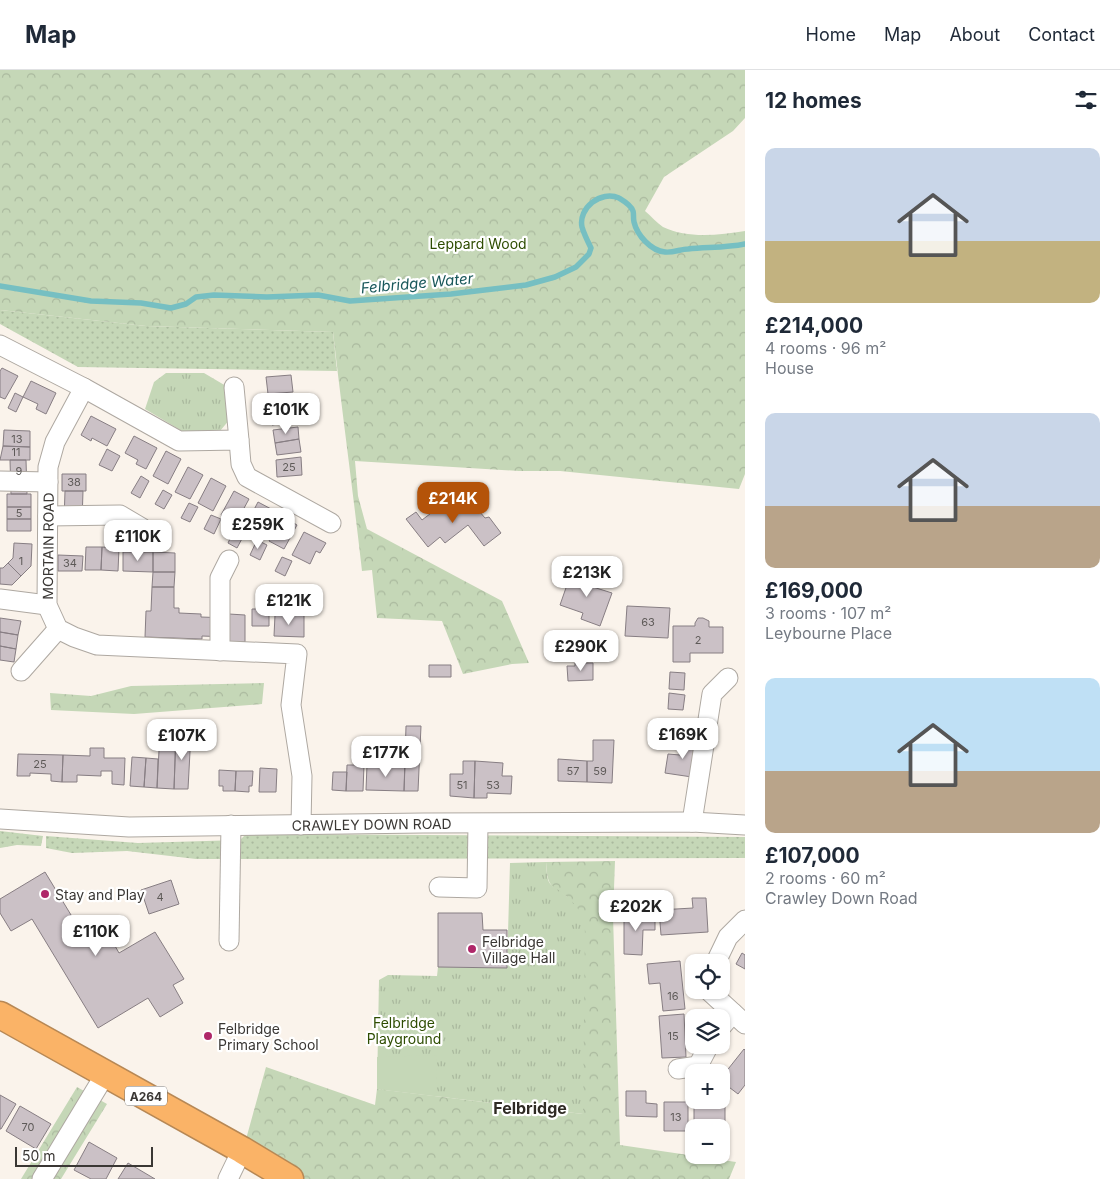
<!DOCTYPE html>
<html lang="en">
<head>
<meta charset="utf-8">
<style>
  :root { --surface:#fff; --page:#f2f2f3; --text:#1f2937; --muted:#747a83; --line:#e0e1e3; --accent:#b45309 }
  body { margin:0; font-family:Inter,sans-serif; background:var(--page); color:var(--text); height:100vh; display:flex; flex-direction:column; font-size:19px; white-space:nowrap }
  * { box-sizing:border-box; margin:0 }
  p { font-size:16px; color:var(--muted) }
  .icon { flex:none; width:28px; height:28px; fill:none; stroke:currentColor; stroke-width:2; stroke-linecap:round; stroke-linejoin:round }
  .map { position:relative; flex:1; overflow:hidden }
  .details { display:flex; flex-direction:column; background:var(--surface); width:375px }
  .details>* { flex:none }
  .fabs { position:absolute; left:685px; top:884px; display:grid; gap:10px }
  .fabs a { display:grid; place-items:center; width:45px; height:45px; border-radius:10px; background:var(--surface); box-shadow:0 1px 4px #0004; font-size:25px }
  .scale { position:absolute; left:15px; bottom:12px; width:138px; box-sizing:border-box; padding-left:5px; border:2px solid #3a3734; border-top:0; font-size:14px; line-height:18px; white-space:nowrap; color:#3a3734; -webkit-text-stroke:4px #fff; paint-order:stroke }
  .price { position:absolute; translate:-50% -42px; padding:0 11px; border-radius:10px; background:#fff; color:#222; font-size:16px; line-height:32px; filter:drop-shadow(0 1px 2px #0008) }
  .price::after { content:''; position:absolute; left:50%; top:30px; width:15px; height:11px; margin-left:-8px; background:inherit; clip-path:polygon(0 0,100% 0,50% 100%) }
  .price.active { background:var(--accent); color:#fff }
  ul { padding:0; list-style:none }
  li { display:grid; align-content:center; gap:10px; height:265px; padding:0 20px }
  li span { display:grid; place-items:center; height:155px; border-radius:10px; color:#555 }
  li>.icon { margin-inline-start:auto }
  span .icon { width:90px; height:90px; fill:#fffc; stroke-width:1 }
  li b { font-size:21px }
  h2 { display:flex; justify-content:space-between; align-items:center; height:60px; padding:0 20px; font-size:21px }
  header { display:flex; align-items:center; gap:30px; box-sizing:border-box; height:70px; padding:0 25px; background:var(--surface); border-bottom:1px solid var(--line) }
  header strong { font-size:24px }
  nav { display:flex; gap:28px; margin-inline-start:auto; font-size:18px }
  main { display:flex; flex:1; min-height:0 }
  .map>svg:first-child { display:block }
  .grass { fill:url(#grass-dots) }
  .forest { fill:url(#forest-crowns) }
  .park { fill:url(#park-tufts) }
  .pitch { fill:#c5d7b7 }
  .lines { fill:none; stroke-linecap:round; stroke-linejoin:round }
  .stream { stroke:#76bfc2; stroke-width:5.5 }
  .building { fill:#cbc1c6; stroke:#877e83 }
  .minor-casing { stroke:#aea8a1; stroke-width:21 }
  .highway-casing { stroke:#b78855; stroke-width:29 }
  .minor { stroke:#fff; stroke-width:19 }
  .highway { stroke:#fab367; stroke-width:26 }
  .poi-dot { fill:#af2769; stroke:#fff; stroke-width:2 }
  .labels { text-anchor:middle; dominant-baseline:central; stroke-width:4.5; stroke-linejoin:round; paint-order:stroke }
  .number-label { font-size:11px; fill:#5e5a58 }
  .shield { fill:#fff; stroke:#757371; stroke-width:1 }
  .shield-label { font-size:12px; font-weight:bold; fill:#3a3734 }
  .park-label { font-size:14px; fill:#2e4d02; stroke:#fff }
  .street-label { font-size:14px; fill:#3a3734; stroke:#fff }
  .poi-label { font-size:14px; fill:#3a3734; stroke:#fff; text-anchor:start }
  .water-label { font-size:15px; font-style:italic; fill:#18575a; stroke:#fff }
  .quarter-label { font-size:16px; font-weight:bold; fill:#2f2a24; stroke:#fff }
</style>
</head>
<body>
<header>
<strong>Map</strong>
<nav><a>Home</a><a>Map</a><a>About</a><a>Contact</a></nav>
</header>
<main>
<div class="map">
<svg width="745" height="1109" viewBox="0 0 745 1109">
  <defs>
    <pattern id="grass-dots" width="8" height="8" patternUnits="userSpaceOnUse" patternTransform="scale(1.25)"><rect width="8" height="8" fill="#c5d7b7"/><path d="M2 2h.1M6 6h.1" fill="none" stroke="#aab99e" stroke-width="1.8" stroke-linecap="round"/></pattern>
    <pattern id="forest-crowns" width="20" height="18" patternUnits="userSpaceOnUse" patternTransform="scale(1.25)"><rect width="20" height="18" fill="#c5d7b7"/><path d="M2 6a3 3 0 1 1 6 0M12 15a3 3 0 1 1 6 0" fill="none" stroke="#aab99e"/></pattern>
    <pattern id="park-tufts" width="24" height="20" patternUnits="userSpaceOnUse" patternTransform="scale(1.25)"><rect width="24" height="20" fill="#c5d7b7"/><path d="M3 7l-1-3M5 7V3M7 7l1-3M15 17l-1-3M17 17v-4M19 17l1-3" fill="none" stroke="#aab99e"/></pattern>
  </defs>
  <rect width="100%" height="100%" fill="#faf3eb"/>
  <path class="grass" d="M0,240L146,256L333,262L337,301L78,297L0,254Z
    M0,761L43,766L41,776L17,775L0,778Z
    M246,764L745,767V788L196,789L127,781L72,783L46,778V766L138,773L240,770Z"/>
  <path class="forest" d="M0,0H745V48L733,61L664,107L645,141C651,146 657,153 663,157C688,169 719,165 745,161V404L739,419L560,401H519L355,391L358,426L367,459L502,531L529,593L512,594L463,604L442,551L377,548L372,500L362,501C353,421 342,342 333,262L146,256L0,240Z
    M264,613L262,634L134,644L51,640L50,623L91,626L131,616Z
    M615,791L613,846L620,1075L736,1092L729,1109H290L243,1080L266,997L375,1035L377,1019L583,1044L567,827C548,814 548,815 546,792Z
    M77,1017L107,1034L61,1109H21Z"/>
  <path class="park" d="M166,303H204L226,316L230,349L220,361H182L145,339L154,312Z
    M546,792C548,820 548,810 567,827C574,832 579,841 585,848L583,1044L377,1019L379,910L388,905L437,906L438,897L507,898L510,793Z"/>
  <path class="pitch" d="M437,985L436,1026L377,1019V987Z"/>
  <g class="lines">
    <path class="stream" d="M0,216L91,231L141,233L171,238L186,234L196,227L214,225L267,227L318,225L350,231L451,224L526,215L555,207L576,197L589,184L591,178C588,172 584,164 582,157C578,138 601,120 619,128C624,131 631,135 633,141C634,144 633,148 634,152C637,165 651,181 665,182C673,183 681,179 688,179C707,177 726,178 745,174"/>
  </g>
  <path class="building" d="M2,298L18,306L5,329L0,327V301Z
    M291,305L293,322L268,324L266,307Z
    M31,311L56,323L46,344L36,339L38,334L23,327Z
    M15,323L23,327L16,342L8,338Z
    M293,327L295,340L271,343L269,330Z
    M295,340L296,351L272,355L271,343Z
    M91,346L116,359L107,376L92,368L91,371L81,365Z
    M298,357L299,369L275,373L273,360Z
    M4,360L30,361V377L3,376Z
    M134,366L157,378L146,399L136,394L138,390L125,383Z
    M299,369L301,382L277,385L275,373Z
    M3,376L30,377V390H0Z
    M107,379L120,386L112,401L99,395Z
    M166,381L181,389L168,414L153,406Z
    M301,387L302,405L277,407L276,390Z
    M10,390H26L27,424H11Z
    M188,397L203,405L190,429L175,422Z
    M62,404H86V421H62Z
    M141,406L149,411L140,428L131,423Z
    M211,408L226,416L213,441L198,433Z
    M163,420L172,425L164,439L155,434Z
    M65,421H83L82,452H64Z
    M234,421L249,429L236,453L221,445Z
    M7,424H31V437H7Z
    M451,428L462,442L473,434L485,448L489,447L501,463L484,476L468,455L445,473L440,467L428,477L406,449L416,442L422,450Z
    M258,432L273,440L260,465L245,457Z
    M189,433L198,437L190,452L181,448Z
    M7,437H31V449H7Z
    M211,445L221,449L214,464L204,459Z
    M282,446L297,455L284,479L269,471Z
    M7,449H31V461H7Z
    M235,458L245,463L237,478L228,473Z
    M304,462L326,473L320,483L316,481L310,494L292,485Z
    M257,470L267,475L260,490L250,485Z
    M14,473L32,474L31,496L21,506L8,493L13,488Z
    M86,477H102L101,500H85Z
    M102,477L119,478L118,501L101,500Z
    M123,482H153V502L123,501Z
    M153,482L175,483V502H153Z
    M58,485L83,486L82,501H58Z
    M282,487L292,491L285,506L275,501Z
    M8,493L21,506L12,515L0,514V498H3Z
    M585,498L598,503L593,517L612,523L600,556L581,549L583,543L560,535L568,512L572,514L573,511L579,514Z
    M153,502H175L174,517H152Z
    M152,517H174V538H179V543L201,544V547L229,548V544L245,545V572H229V567L202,566V569L145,567L146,541H151Z
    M627,536L670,538L668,568L625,566Z
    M252,539H269V556H252Z
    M275,545H304V567L274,566Z
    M0,548L21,551L18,565L0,562Z
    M698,548H703L709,551V557H723V583H690V592H673V556H695V553Z
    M0,562L18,565L16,579L0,576Z
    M0,576L16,579L14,592L0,590Z
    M575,593H593V610L568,611L567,596H575Z
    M429,595H451V607H429Z
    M670,602L685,603L684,620L669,619Z
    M669,623L685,625L683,640L668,639Z
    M406,656H421L418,721H404Z
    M160,662L176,663L174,719L157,718Z
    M176,663H191L188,719H174Z
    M593,670H614L612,713L587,712V691H593Z
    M682,670L697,672L692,707L665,703L668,684L680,685Z
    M90,678H104V688H125L124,715L112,714V701H101V706L77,705V712H62L63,685L90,686Z
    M18,684L63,685L62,712L51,711V704L30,703V706H17Z
    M132,687L146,688L144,717L130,716Z
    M146,688L158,689L157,718L144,717Z
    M558,689L587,691V712L558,711Z
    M463,691H475L474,728L450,726V704H463Z
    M475,691L503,693L502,706H512L511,724L487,723V728H474Z
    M347,695H364L363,721H346Z
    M367,695H405L404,721L366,720Z
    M260,698L277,699L276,722H259Z
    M219,700L236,701L235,721H223V716H219Z
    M236,701H253L252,716H249V722L235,721Z
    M333,702H347L346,721L332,720Z
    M45,802L91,878L110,867L119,883L155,862L184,909L173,915L183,933L160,947L148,928L98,958L32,849L11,861L0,843V829Z
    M171,810L179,834L149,844L141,820Z
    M692,828H706L708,862L661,865L659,840L693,838Z
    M438,843H482L483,860H507V898L438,897Z
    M624,845L655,846V860H643L642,885L624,884Z
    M742,883L745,885V899L736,894Z
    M680,891L685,939L663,941L660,913L649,914L647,894Z
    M684,944L686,987L662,988L659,946Z
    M744,979L745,980V1015L738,1024L721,1011V1008Z
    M626,1021H646V1033L657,1034V1047L626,1046Z
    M0,1025L16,1034L1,1059H0Z
    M664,1032H688V1061H664Z
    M694,1034H725V1059L694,1058V1067Z
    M20,1036L51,1054L36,1079L6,1061Z
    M89,1072L117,1088L106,1109H91L74,1100Z
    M128,1093L155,1109H118Z"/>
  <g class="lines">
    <defs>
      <g id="minor">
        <path d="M0,275L84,318"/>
        <path d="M234,317L239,370"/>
        <path d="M0,411L48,412"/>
        <path d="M48,446L120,445L142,458V472"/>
        <path d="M0,529L47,535"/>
        <path d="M220,581V508L229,490"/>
        <path d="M21,601L58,559"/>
        <path id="s1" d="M0,749L129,757L423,753L692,752L745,755"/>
        <path d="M692,752L712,624L728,608"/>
        <path id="s2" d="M301,755L302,706L291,635L297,584L97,575L74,567L58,559L47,535L48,397L55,372L84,318L179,371L239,370L241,394L247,407L331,453"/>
        <path d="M439,817L477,818L478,754"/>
        <path d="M229,871L231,755"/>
        <path d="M716,892L728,867L745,850"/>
        <path d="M708,920L745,954"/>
        <path d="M721,957L733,943"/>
        <path d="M678,999L698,996L709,975"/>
        <path d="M42,1109L106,1003"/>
        <path d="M228,1109L242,1080"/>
      </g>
      <path id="highway" d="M0,945L242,1080L290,1109"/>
    </defs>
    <use href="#minor" class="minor-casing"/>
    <use href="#highway" class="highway-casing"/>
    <use href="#minor" class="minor"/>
    <use href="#highway" class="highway"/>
  </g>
  <g class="poi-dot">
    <circle cx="45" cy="824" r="5"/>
    <circle cx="472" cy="879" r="5"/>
    <circle cx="208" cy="966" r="5"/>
  </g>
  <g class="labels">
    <g class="number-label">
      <text x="17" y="369">13</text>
      <text x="16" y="382">11</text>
      <text x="289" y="397">25</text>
      <text x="19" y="401">9</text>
      <text x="74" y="412">38</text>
      <text x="19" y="443">5</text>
      <text x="21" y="491">1</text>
      <text x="70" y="493">34</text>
      <text x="648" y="552">63</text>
      <text x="698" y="570">2</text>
      <text x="40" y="694">25</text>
      <text x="573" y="701">57</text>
      <text x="600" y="701">59</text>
      <text x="462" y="715">51</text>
      <text x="493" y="715">53</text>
      <text x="160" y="827">4</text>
      <text x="673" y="926">16</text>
      <text x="673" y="966">15</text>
      <text x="676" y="1047">13</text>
      <text x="28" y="1057">70</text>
    </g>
    <rect class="shield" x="125" y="1016.5" width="42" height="19" rx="4"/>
    <g class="shield-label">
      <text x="146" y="1026">A264</text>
    </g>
    <g class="park-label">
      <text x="478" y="173">Leppard Wood</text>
      <text x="404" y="952">Felbridge<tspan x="404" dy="16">Playground</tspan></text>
    </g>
    <g class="street-label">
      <text stroke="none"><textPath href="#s2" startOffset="500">MORTAIN ROAD</textPath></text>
      <text stroke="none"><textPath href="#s1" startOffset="372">CRAWLEY DOWN ROAD</textPath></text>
    </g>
    <g class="poi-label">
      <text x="55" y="824">Stay and Play</text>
      <text x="482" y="871">Felbridge<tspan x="482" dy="16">Village Hall</tspan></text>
      <text x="218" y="958">Felbridge<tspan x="218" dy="16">Primary School</tspan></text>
    </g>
    <g class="water-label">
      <text transform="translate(417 213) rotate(-5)">Felbridge Water</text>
    </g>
    <g class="quarter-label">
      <text x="530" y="1038">Felbridge</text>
    </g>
  </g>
</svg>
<div class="fabs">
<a><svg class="icon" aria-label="locate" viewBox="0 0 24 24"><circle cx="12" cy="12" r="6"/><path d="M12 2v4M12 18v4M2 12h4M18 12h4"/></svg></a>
<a><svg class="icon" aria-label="layers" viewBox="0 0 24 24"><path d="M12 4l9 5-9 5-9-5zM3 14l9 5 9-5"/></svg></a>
<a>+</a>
<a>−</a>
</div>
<div class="scale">50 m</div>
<b class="price" style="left:286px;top:365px">£101K</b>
<b class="price active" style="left:453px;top:454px">£214K</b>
<b class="price" style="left:258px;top:480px">£259K</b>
<b class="price" style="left:138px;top:492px">£110K</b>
<b class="price" style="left:587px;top:528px">£213K</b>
<b class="price" style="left:289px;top:556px">£121K</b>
<b class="price" style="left:581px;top:602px">£290K</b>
<b class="price" style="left:683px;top:690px">£169K</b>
<b class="price" style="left:182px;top:691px">£107K</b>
<b class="price" style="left:386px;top:708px">£177K</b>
<b class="price" style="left:636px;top:862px">£202K</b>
<b class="price" style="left:96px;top:887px">£110K</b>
</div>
<section class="details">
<h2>12 homes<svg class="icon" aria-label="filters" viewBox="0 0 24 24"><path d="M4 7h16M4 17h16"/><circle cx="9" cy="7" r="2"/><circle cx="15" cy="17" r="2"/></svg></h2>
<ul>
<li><span style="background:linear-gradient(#c9d6e8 60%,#c2b280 0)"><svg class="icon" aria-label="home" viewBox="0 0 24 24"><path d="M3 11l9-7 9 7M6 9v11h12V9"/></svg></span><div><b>£214,000</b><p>4 rooms · 96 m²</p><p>House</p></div></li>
<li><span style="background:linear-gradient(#c9d6e8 60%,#b9a48a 0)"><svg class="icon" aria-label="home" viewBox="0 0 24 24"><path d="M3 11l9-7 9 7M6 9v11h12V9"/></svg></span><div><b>£169,000</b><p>3 rooms · 107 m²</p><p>Leybourne Place</p></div></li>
<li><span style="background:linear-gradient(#bfe0f5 60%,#b9a48a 0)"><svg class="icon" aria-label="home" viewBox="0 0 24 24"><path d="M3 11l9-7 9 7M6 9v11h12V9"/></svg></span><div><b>£107,000</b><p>2 rooms · 60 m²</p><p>Crawley Down Road</p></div></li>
</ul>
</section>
</main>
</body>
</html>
